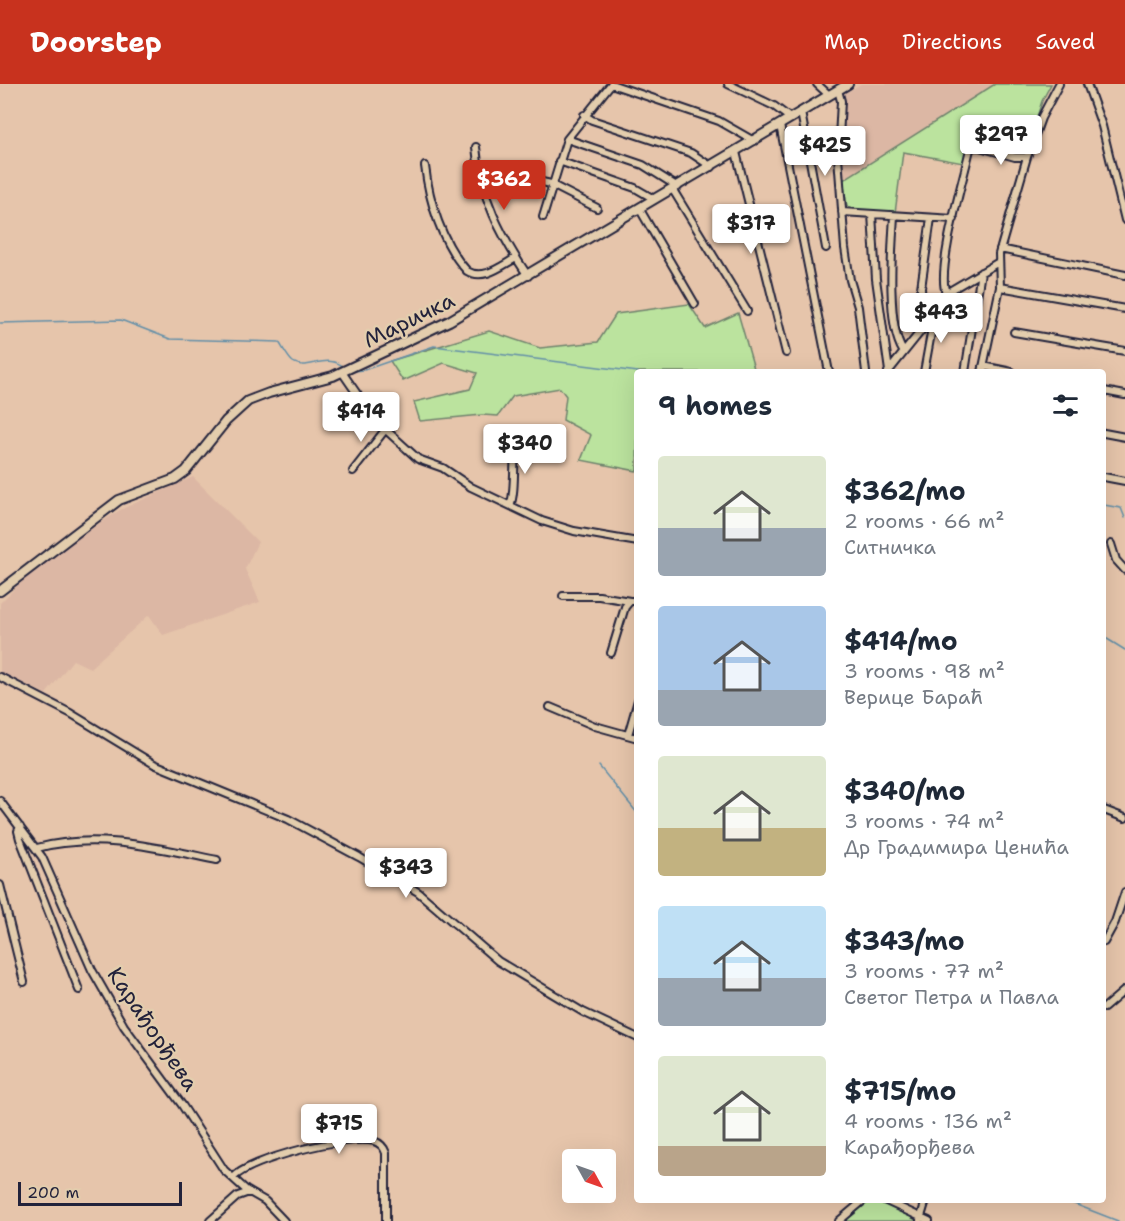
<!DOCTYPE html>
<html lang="en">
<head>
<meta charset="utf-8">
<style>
  :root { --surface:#fff; --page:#f6f6f7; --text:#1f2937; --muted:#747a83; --accent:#c8321e }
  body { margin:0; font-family:"Shantell Sans",sans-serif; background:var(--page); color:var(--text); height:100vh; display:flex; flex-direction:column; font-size:22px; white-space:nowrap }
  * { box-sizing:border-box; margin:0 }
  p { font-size:20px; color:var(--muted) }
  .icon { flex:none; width:33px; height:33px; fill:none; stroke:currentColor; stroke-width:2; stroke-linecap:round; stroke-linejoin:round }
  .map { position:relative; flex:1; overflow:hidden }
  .panel { position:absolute; left:634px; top:285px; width:472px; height:834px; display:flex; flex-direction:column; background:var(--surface); border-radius:6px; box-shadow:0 6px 24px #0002 }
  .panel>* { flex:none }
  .needle { width:39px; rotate:130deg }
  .buttons { position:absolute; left:562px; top:1065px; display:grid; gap:12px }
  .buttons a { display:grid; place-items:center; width:54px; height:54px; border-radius:6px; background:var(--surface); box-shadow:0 6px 24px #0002; font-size:30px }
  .scale { position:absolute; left:18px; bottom:15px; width:164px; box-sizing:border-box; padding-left:6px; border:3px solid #22223b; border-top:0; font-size:16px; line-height:21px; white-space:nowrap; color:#22223b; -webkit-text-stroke:4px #e3cdad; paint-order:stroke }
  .price { position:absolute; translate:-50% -51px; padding:0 14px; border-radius:6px; background:#fff; color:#222; font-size:20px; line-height:39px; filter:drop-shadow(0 2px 3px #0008) }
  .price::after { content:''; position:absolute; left:50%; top:36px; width:18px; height:14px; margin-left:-9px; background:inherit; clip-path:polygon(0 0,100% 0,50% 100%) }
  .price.current { background:var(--accent); color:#fff }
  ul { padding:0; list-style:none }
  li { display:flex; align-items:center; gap:18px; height:150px; padding:0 24px }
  li span { display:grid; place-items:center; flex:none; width:168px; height:120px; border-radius:6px; color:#555 }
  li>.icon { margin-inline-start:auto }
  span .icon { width:72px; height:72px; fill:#fffc; stroke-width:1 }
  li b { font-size:26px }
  h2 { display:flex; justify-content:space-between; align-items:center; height:72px; padding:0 24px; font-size:26px }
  header { display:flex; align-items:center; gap:36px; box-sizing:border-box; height:84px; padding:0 30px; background:var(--accent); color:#fff }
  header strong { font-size:28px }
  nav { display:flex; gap:33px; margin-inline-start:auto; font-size:21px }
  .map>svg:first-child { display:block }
  .built { fill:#dcb7a4 }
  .green { fill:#bbe39e; stroke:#6e826c; stroke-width:1.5 }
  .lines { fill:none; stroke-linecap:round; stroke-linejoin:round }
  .stream { stroke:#638fa8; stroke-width:1.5 }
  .minor-casing { stroke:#22223b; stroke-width:10 }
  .tertiary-casing { stroke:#22223b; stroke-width:12 }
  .minor { stroke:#e3cdad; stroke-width:6 }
  .tertiary { stroke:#e3cdad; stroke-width:8 }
  .labels { text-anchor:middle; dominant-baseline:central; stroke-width:5; stroke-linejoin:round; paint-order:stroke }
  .street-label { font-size:22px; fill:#22223b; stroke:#e3cdad }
</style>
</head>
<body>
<header>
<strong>Doorstep</strong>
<nav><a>Map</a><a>Directions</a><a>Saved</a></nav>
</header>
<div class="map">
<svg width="1125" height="1137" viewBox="0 0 1125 1137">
  <rect width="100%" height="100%" fill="#e6c5ab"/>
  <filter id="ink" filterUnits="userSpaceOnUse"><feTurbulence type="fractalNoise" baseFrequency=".0167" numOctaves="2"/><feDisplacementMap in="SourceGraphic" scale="12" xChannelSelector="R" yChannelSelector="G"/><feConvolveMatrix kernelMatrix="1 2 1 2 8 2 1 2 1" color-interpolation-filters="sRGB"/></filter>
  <g filter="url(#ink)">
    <path class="built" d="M861,0H995L843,96L844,10Z
      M193,393L258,458L245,485L260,518L163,551L149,531L90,584L73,576L46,610L0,588V519L39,480L120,426Z"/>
    <path class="green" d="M995,0H1051L1042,17L1025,71L975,57L967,65L963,79L903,68L895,129L851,125L847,122L843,96Z
      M689,220L705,244L738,229L755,288H638L637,387L581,376L591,351L563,336L566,312L560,304L513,312L498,332L482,331L420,337L414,318L470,305L477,289L444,279L403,297L390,277L489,247L540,264L598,258L616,230Z
      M871,1116H881L923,1137H845Z"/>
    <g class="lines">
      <path class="stream" d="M0,239L121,236L170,255L279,258C283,264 288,274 293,278C308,288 325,268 344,283
        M354,287L364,286L434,262L638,288
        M1104,421L1121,424L1125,434
        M1104,553L1125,566
        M599,682L638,730
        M1064,1116L1118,1137"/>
      <defs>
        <path id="minor" d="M611,0L719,37L754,57
          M728,0L774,22L790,34
          M817,0L829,11
          M1087,0L1102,42L1125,136
          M838,6L841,17L838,73L845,164L850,196L858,223L866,288
          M801,28L826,164
          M584,31L592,36L691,69L712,83
          M780,41L829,288
          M567,55L643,81L678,103
          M476,63C480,112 501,152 528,192
          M736,68L786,269
          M559,77L635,104L654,115
          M425,82C429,117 442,160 467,187C484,197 501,182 516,174
          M506,90L551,100
          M554,102L597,124
          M673,106L747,227
          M639,124L695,220
          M842,128L954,135
          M872,130L876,195L889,287
          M894,132C892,164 886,241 903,267
          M543,133L567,55L611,0
          M1000,165L1125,191
          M1000,203L1125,225
          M946,209C936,186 964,93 970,65L976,62L1015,73H1027
          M923,242L921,204L931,134
          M1014,248L1125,267
          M983,282L1012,288
          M342,288L375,336L418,375L443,384L471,403L542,437L574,447L638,458
          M888,288L937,227L946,209L997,179
          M924,288L932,244L931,234
          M965,288L981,188
          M982,288L1000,203L999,170L1027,73L1041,34L1059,0
          M1104,307L1125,311
          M1104,349L1125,353
          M353,387L385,346
          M1104,393L1125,397
          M510,421C516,412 513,367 516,351
          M1111,460L1116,476L1125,486
          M563,512H599L630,517
          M611,569L625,523L630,517H638
          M0,593L70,629L154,680L288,735L359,773L418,808L498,877L583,928L638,954
          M550,623L595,642L638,654
          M628,651L638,616
          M0,717L42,773L92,886L124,942L182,1021L224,1086L246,1106L265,1117L284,1137
          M1104,726L1125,734
          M20,743L18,747L20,755L79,906
          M37,764C97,748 158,764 217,776
          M0,801L24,898
          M1104,858L1115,838L1125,808
          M1104,924L1125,906
          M233,1094C249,1075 349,1050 374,1057C380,1059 384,1063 386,1069V1137
          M884,1116L929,1137
          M920,1136L926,1116
          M210,1137L238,1112L249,1108
          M839,1137L864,1116"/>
        <path id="tertiary" d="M0,507L119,416L175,395L186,387L226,337L248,317L269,309L333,292L449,237L848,0"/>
      </defs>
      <use href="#minor" class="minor-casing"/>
      <use href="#tertiary" class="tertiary-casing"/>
      <use href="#minor" class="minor"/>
      <use href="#tertiary" class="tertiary"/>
    </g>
  </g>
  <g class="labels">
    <g class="street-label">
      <text transform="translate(409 236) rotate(-26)">Маричка</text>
      <text transform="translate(153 945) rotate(56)">Карађорђева</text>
    </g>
  </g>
</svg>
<div class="buttons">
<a><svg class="needle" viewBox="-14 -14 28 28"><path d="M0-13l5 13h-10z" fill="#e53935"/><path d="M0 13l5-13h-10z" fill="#747a83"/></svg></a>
</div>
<div class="scale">200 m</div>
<b class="price" style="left:1001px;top:82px">$297</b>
<b class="price" style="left:825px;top:93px">$425</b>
<b class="price current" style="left:504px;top:127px">$362</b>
<b class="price" style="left:751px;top:171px">$317</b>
<b class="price" style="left:941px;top:260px">$443</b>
<b class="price" style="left:361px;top:359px">$414</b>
<b class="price" style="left:525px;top:391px">$340</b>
<b class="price" style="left:406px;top:815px">$343</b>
<b class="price" style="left:339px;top:1071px">$715</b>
<section class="panel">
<h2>9 homes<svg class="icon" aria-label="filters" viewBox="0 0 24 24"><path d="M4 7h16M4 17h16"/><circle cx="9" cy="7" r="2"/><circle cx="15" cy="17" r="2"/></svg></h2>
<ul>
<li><span style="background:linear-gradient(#dfe7d0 60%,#9aa5b1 0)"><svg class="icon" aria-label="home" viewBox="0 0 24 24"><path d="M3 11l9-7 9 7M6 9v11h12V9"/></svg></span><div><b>$362/mo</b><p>2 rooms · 66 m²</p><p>Ситничка</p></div></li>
<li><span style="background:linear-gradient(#a9c7e8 70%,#9aa5b1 0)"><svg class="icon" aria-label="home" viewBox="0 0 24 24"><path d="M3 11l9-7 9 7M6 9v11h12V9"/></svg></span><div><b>$414/mo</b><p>3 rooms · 98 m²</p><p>Верице Бараћ</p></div></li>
<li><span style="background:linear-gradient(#dfe7d0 60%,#c2b280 0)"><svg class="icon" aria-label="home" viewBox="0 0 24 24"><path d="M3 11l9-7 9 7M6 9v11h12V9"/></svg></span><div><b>$340/mo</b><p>3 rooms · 74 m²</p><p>Др Градимира Ценића</p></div></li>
<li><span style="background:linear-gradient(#bfe0f5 60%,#9aa5b1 0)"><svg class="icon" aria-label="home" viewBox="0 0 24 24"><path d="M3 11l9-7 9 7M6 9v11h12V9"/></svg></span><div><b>$343/mo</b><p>3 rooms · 77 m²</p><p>Светог Петра и Павла</p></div></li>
<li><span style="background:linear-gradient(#dfe7d0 75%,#b9a48a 0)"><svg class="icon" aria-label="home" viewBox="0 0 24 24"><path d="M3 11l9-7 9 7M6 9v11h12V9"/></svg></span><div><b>$715/mo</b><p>4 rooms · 136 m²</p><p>Карађорђева</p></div></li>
</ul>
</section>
</div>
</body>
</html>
